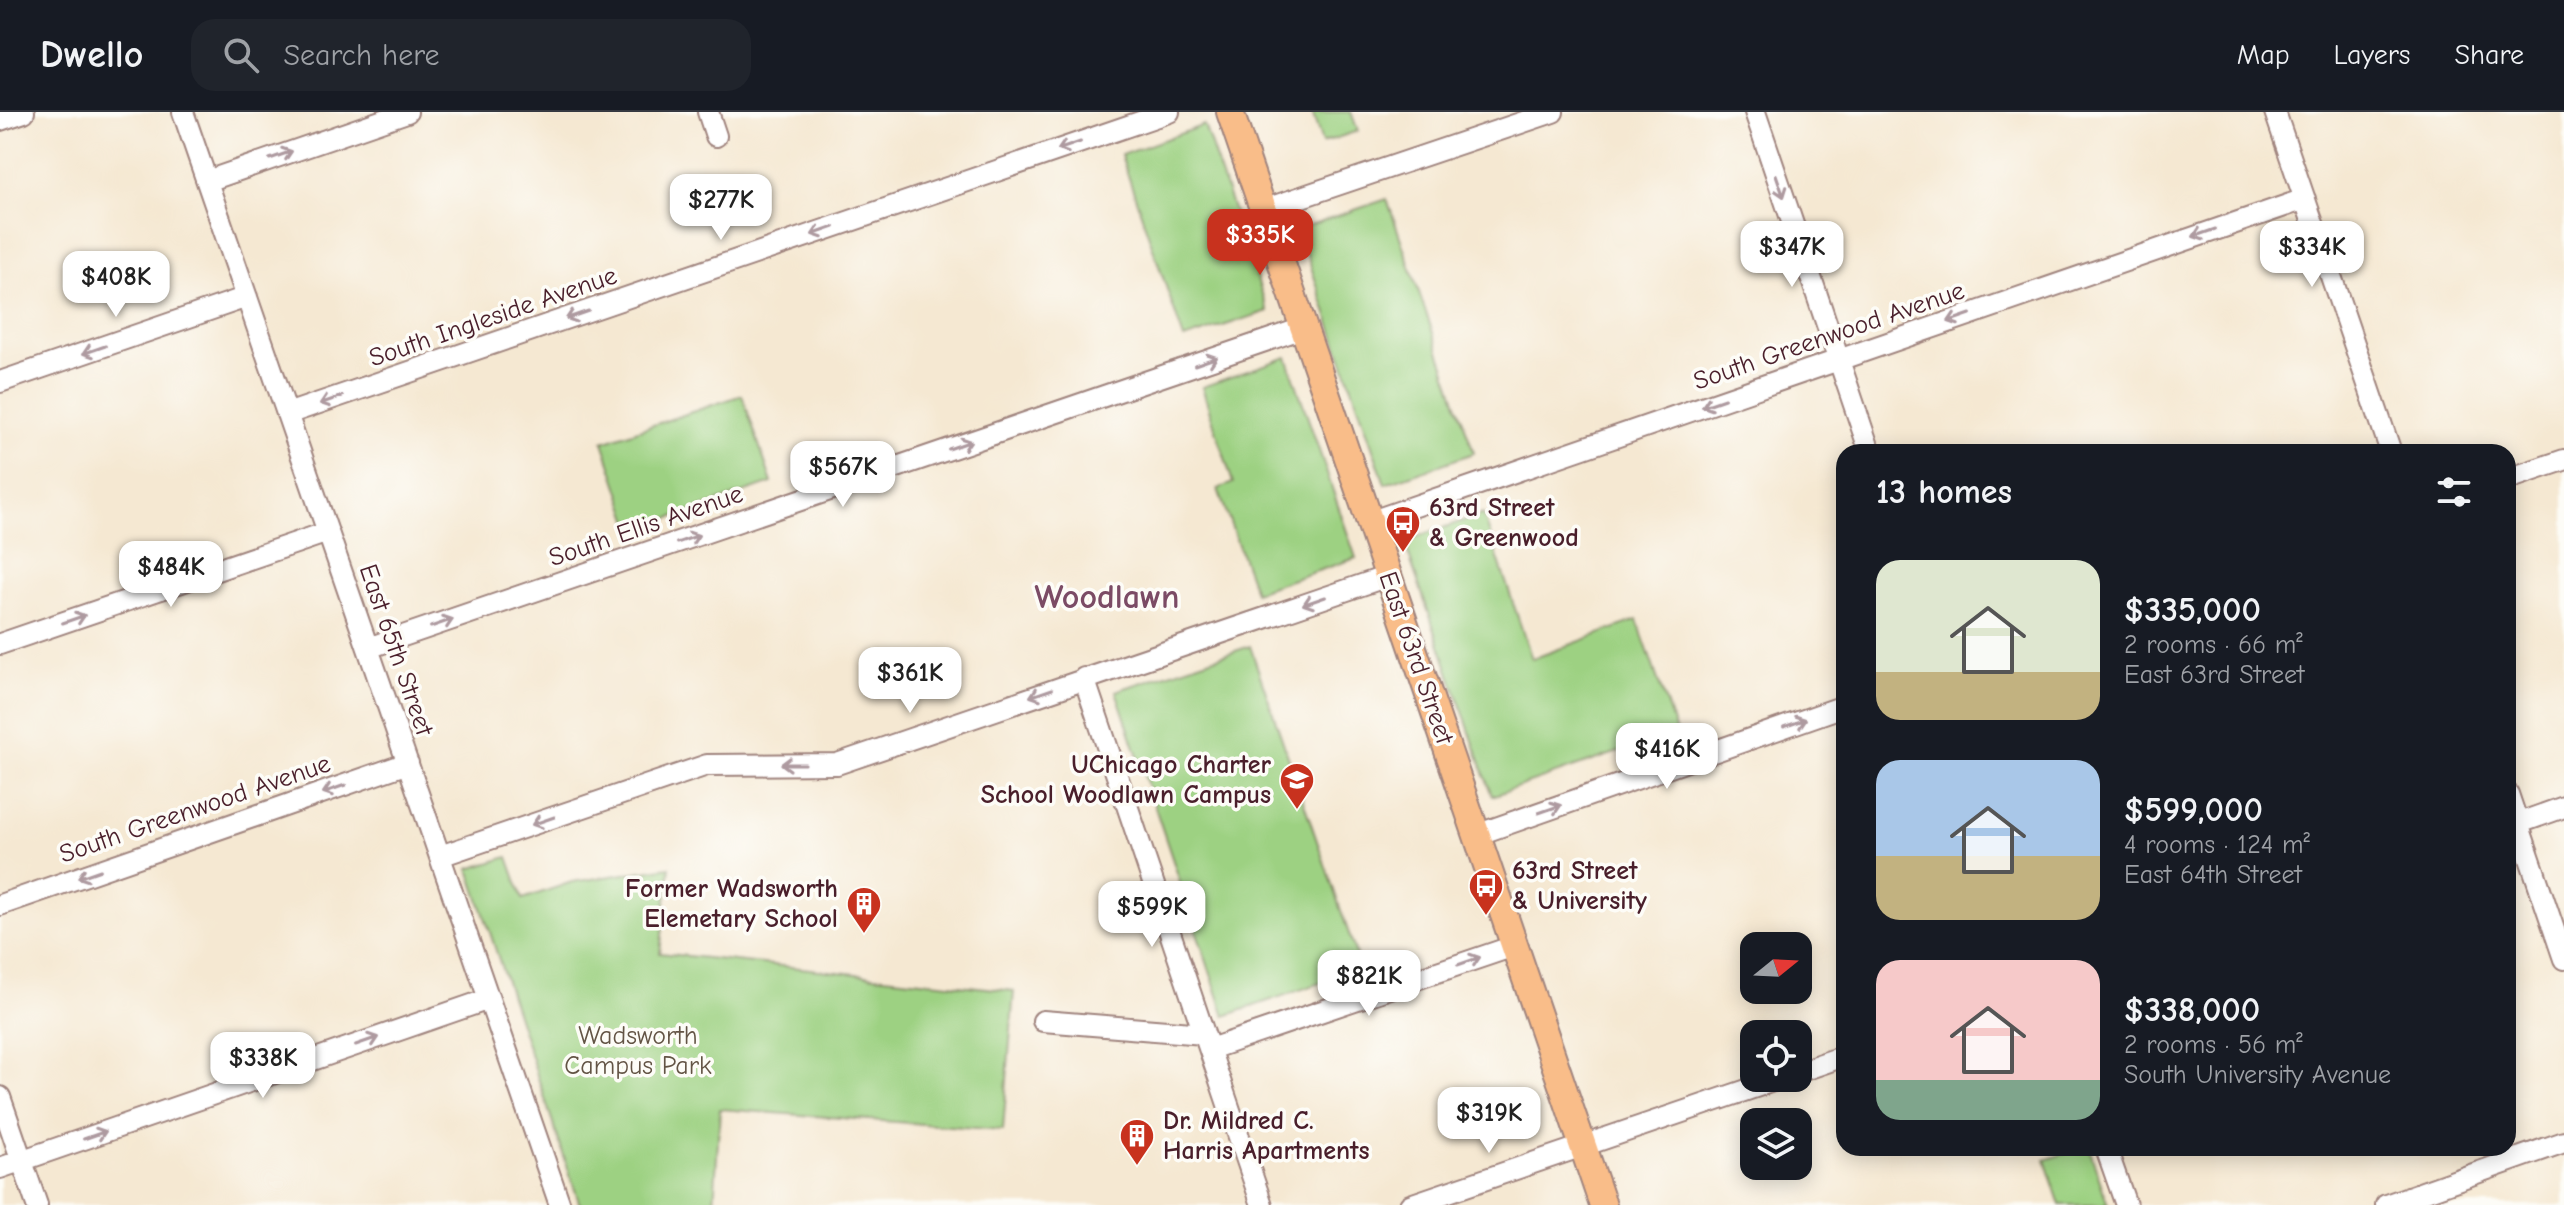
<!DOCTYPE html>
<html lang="en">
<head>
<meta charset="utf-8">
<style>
  :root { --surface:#171b24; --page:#20242c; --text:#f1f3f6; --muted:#9ea1a6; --line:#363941; --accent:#c8321e }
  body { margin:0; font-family:"Comic Neue",sans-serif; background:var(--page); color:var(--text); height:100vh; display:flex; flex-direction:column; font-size:30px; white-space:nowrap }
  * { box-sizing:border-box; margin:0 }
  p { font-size:26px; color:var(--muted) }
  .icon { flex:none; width:44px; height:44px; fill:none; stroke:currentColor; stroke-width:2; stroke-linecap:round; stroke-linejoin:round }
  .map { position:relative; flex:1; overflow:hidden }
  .panel { position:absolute; left:1836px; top:332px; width:680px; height:712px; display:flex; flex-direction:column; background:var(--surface); border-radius:24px; box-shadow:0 4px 20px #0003 }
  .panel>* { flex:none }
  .needle { width:52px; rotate:72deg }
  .tools { position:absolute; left:1740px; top:820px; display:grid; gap:16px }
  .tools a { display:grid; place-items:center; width:72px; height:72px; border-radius:16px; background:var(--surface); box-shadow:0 4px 20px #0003; font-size:40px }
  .price { position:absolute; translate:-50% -68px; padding:0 18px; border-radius:16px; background:#fff; color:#222; font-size:26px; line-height:52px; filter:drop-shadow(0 2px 4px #0008) }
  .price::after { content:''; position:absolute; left:50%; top:48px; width:24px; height:18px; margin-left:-12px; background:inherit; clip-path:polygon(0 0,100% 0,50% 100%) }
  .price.active { background:var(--accent); color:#fff }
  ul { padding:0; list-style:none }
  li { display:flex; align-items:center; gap:24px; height:200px; padding:0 40px }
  li span { display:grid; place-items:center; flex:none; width:224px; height:160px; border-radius:24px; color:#555 }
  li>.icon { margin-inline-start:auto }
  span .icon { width:96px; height:96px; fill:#fffc; stroke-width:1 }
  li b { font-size:34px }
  h2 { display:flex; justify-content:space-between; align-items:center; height:96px; padding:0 40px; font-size:34px }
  header { display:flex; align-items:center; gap:48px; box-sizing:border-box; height:112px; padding:0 40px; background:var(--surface); border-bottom:2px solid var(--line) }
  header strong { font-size:38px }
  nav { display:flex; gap:44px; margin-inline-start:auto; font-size:28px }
  .search { width:560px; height:72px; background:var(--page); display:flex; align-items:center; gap:20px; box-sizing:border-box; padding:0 28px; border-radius:24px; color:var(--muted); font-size:30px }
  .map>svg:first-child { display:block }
  .green { fill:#9dd182; stroke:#747856; stroke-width:2 }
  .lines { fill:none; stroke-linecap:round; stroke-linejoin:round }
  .minor-casing { stroke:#a0847e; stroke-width:24 }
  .major-casing { stroke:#a0847e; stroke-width:30 }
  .minor { stroke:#fff; stroke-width:20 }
  .major { stroke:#f9bd89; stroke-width:26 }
  .oneway { stroke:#ae9aa0 }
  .labels { text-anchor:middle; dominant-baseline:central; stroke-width:7; stroke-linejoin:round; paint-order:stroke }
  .street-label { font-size:26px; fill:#4a1f2b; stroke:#fdfcf7 }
  .poi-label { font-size:26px; font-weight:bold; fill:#4a1f2b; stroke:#fdfcf7; text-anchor:start }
  .park-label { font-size:26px; fill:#635445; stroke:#fdfcf7 }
  .district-label { font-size:34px; font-weight:bold; fill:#7b4b65; stroke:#fdfcf7 }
</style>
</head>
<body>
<header>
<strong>Dwello</strong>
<div class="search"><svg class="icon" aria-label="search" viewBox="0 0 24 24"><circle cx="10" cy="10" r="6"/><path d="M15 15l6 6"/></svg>Search here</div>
<nav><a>Map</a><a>Layers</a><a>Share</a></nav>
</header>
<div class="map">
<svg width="2564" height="1093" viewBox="0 0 2564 1093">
  <rect width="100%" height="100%" fill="#fdfcf7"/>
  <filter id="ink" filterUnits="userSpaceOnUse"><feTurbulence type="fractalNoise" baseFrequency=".0125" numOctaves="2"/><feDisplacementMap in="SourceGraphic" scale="16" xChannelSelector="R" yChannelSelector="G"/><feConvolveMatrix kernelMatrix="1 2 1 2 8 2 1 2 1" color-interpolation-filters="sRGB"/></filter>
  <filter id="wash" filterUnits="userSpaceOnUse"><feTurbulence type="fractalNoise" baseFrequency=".006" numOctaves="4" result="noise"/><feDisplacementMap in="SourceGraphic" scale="32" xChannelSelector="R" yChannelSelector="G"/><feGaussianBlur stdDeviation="1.8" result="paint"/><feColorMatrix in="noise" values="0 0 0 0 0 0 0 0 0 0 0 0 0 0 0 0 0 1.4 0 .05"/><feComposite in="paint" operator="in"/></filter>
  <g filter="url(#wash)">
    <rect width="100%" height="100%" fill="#f5e8d2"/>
    <path class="green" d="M1312,0H1351L1358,19L1322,31Z
      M1204,13L1268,199L1184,227L1121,43Z
      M1387,87L1474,341L1385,372L1298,117Z
      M1287,245L1356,446L1255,480L1218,377L1233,371L1202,275Z
      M742,283L772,371L633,419L603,330Z
      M1483,402L1532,547L1637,508L1676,620L1492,684L1404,429Z
      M1250,534L1361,857L1225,904L1116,579Z
      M508,745L523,787L572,770L670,755L660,841L1014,879L1003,1018L720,997L714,1092L580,1093L469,757Z
      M2081,1036H2089L2108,1093H2060L2045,1048Z"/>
  </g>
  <g filter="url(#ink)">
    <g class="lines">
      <defs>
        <path id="minor" d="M183,0L560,1093
          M708,0L716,24
          M1755,0L1870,340
          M2275,0L2391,340
          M0,8L24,0
          M207,69L407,0
          M1263,98L1553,0
          M0,270L247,185
          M287,302L1169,0
          M2508,367L2564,348
          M1369,410L2305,87
          M0,532L328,420
          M368,536L1303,216
          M1084,566L1262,1093
          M2508,682L2564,847
          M2508,715L2564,695
          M1476,723L1844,594
          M440,744L707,653L837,652L1388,464
          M0,793L408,651
          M1043,909L1204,922
          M1210,937L1514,834
          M1798,960L1844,944
          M0,985L37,1093
          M2106,1036L2126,1093
          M0,1056L489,887
          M1410,1093L1782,966
          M2386,1093L2564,1030"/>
        <path id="major" d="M1230,0L1603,1093"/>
      </defs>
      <use href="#minor" class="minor-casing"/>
      <use href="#major" class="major-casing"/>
      <use href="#minor" class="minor"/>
      <use href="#major" class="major"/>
    </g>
    <defs><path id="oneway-shaft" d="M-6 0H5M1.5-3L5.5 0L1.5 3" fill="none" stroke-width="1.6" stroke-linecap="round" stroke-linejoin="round" transform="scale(2)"/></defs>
    <g class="oneway">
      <use href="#oneway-shaft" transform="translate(1069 34) rotate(161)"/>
      <use href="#oneway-shaft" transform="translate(281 43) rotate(-19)"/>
      <use href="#oneway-shaft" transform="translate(1780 74) rotate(71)"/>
      <use href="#oneway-shaft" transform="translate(823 119) rotate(161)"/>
      <use href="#oneway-shaft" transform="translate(2204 121) rotate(161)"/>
      <use href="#oneway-shaft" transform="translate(577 203) rotate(161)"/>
      <use href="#oneway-shaft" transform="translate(1959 206) rotate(161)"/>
      <use href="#oneway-shaft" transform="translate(94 238) rotate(161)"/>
      <use href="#oneway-shaft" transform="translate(1206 249) rotate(-19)"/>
      <use href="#oneway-shaft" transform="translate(331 288) rotate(161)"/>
      <use href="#oneway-shaft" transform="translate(1713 291) rotate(161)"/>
      <use href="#oneway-shaft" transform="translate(960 333) rotate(-19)"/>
      <use href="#oneway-shaft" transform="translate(688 427) rotate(-19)"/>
      <use href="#oneway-shaft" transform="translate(1314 489) rotate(161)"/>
      <use href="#oneway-shaft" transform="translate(74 507) rotate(-19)"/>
      <use href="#oneway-shaft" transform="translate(442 511) rotate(-19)"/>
      <use href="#oneway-shaft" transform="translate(1041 581) rotate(161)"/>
      <use href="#oneway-shaft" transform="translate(1795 611) rotate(-19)"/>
      <use href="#oneway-shaft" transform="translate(793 652) rotate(180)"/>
      <use href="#oneway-shaft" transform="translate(334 677) rotate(161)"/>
      <use href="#oneway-shaft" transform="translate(1550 697) rotate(-19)"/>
      <use href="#oneway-shaft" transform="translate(543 709) rotate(161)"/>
      <use href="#oneway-shaft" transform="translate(89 762) rotate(161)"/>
      <use href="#oneway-shaft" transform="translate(1469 849) rotate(-19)"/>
      <use href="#oneway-shaft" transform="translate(367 929) rotate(-19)"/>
      <use href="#oneway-shaft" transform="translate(95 1023) rotate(-19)"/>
    </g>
  </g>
  <defs>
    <symbol id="bus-pin" viewBox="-11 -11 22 30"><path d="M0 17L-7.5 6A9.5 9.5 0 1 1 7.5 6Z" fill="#c8321e" stroke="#fdfcf7"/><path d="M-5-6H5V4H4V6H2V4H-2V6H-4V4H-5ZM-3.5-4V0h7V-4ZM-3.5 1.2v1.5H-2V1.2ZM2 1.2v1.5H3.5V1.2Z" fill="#fff"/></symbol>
    <symbol id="school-pin" viewBox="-11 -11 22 30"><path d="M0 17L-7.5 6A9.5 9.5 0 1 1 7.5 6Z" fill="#c8321e" stroke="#fdfcf7"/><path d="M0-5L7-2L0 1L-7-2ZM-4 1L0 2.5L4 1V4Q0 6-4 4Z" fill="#fff"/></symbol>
    <symbol id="building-pin" viewBox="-11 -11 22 30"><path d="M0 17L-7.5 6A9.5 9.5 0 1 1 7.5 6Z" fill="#c8321e" stroke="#fdfcf7"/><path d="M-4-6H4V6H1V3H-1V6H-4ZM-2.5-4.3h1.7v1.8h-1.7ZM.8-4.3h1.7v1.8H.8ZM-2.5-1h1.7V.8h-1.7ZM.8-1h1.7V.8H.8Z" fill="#fff"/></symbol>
  </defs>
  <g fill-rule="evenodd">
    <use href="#bus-pin" x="1383" y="391" width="40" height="54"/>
    <use href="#school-pin" x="1277" y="648" width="40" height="54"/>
    <use href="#bus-pin" x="1466" y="754" width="40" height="54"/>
    <use href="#building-pin" x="844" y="772" width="40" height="54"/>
    <use href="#building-pin" x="1117" y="1004" width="40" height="54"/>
  </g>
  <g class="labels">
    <g class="street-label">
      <text transform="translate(493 205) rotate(-19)">South Ingleside Avenue</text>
      <text transform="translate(1829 224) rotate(-19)">South Greenwood Avenue</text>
      <text transform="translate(646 414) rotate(-19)">South Ellis Avenue</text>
      <text transform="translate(396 538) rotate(71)">East 65th Street</text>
      <text transform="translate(1416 546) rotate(71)">East 63rd Street</text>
      <text transform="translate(195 697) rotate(-19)">South Greenwood Avenue</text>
    </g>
    <g class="poi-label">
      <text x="1429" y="396">63rd Street<tspan x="1429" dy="30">&amp; Greenwood</tspan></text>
      <text x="1271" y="653" text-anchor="end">UChicago Charter<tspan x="1271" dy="30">School Woodlawn Campus</tspan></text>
      <text x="1512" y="759">63rd Street<tspan x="1512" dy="30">&amp; University</tspan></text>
      <text x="838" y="777" text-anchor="end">Former Wadsworth<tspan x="838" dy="30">Elemetary School</tspan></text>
      <text x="1163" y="1009">Dr. Mildred C.<tspan x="1163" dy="30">Harris Apartments</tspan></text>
    </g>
    <g class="park-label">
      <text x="638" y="924">Wadsworth<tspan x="638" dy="30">Campus Park</tspan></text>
    </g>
    <g class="district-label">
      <text x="1107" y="485">Woodlawn</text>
    </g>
  </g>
</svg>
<div class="tools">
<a><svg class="needle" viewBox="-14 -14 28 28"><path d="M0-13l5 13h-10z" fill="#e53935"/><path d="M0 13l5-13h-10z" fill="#9ea1a6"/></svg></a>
<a><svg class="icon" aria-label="locate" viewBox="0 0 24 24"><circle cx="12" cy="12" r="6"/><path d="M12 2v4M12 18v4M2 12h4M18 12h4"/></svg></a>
<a><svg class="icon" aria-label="layers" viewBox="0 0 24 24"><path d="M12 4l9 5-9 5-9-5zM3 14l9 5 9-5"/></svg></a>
</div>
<b class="price" style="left:721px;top:130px">$277K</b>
<b class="price active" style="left:1260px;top:165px">$335K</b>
<b class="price" style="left:1792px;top:177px">$347K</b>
<b class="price" style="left:2312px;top:177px">$334K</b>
<b class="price" style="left:116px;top:207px">$408K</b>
<b class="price" style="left:843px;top:397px">$567K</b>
<b class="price" style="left:171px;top:497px">$484K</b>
<b class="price" style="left:910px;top:603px">$361K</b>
<b class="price" style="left:1667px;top:679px">$416K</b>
<b class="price" style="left:1152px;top:837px">$599K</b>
<b class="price" style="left:1369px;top:906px">$821K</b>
<b class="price" style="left:263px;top:988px">$338K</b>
<b class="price" style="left:1489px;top:1043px">$319K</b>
<section class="panel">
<h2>13 homes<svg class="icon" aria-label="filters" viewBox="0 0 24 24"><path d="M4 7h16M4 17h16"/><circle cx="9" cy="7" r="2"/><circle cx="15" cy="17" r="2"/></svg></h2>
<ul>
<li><span style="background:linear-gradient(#dfe7d0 70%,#c2b280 0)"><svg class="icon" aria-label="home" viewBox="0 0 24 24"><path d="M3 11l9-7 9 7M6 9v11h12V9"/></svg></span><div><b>$335,000</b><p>2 rooms · 66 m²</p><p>East 63rd Street</p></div></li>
<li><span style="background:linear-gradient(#a9c7e8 60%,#c2b280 0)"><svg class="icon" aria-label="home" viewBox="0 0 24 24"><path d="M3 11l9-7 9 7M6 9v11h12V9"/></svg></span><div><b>$599,000</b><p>4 rooms · 124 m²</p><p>East 64th Street</p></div></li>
<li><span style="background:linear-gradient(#f6c9c9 75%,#7fa58c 0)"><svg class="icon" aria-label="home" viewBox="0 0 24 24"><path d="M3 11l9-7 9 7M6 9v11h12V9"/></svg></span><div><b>$338,000</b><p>2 rooms · 56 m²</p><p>South University Avenue</p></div></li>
</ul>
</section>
</div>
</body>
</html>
